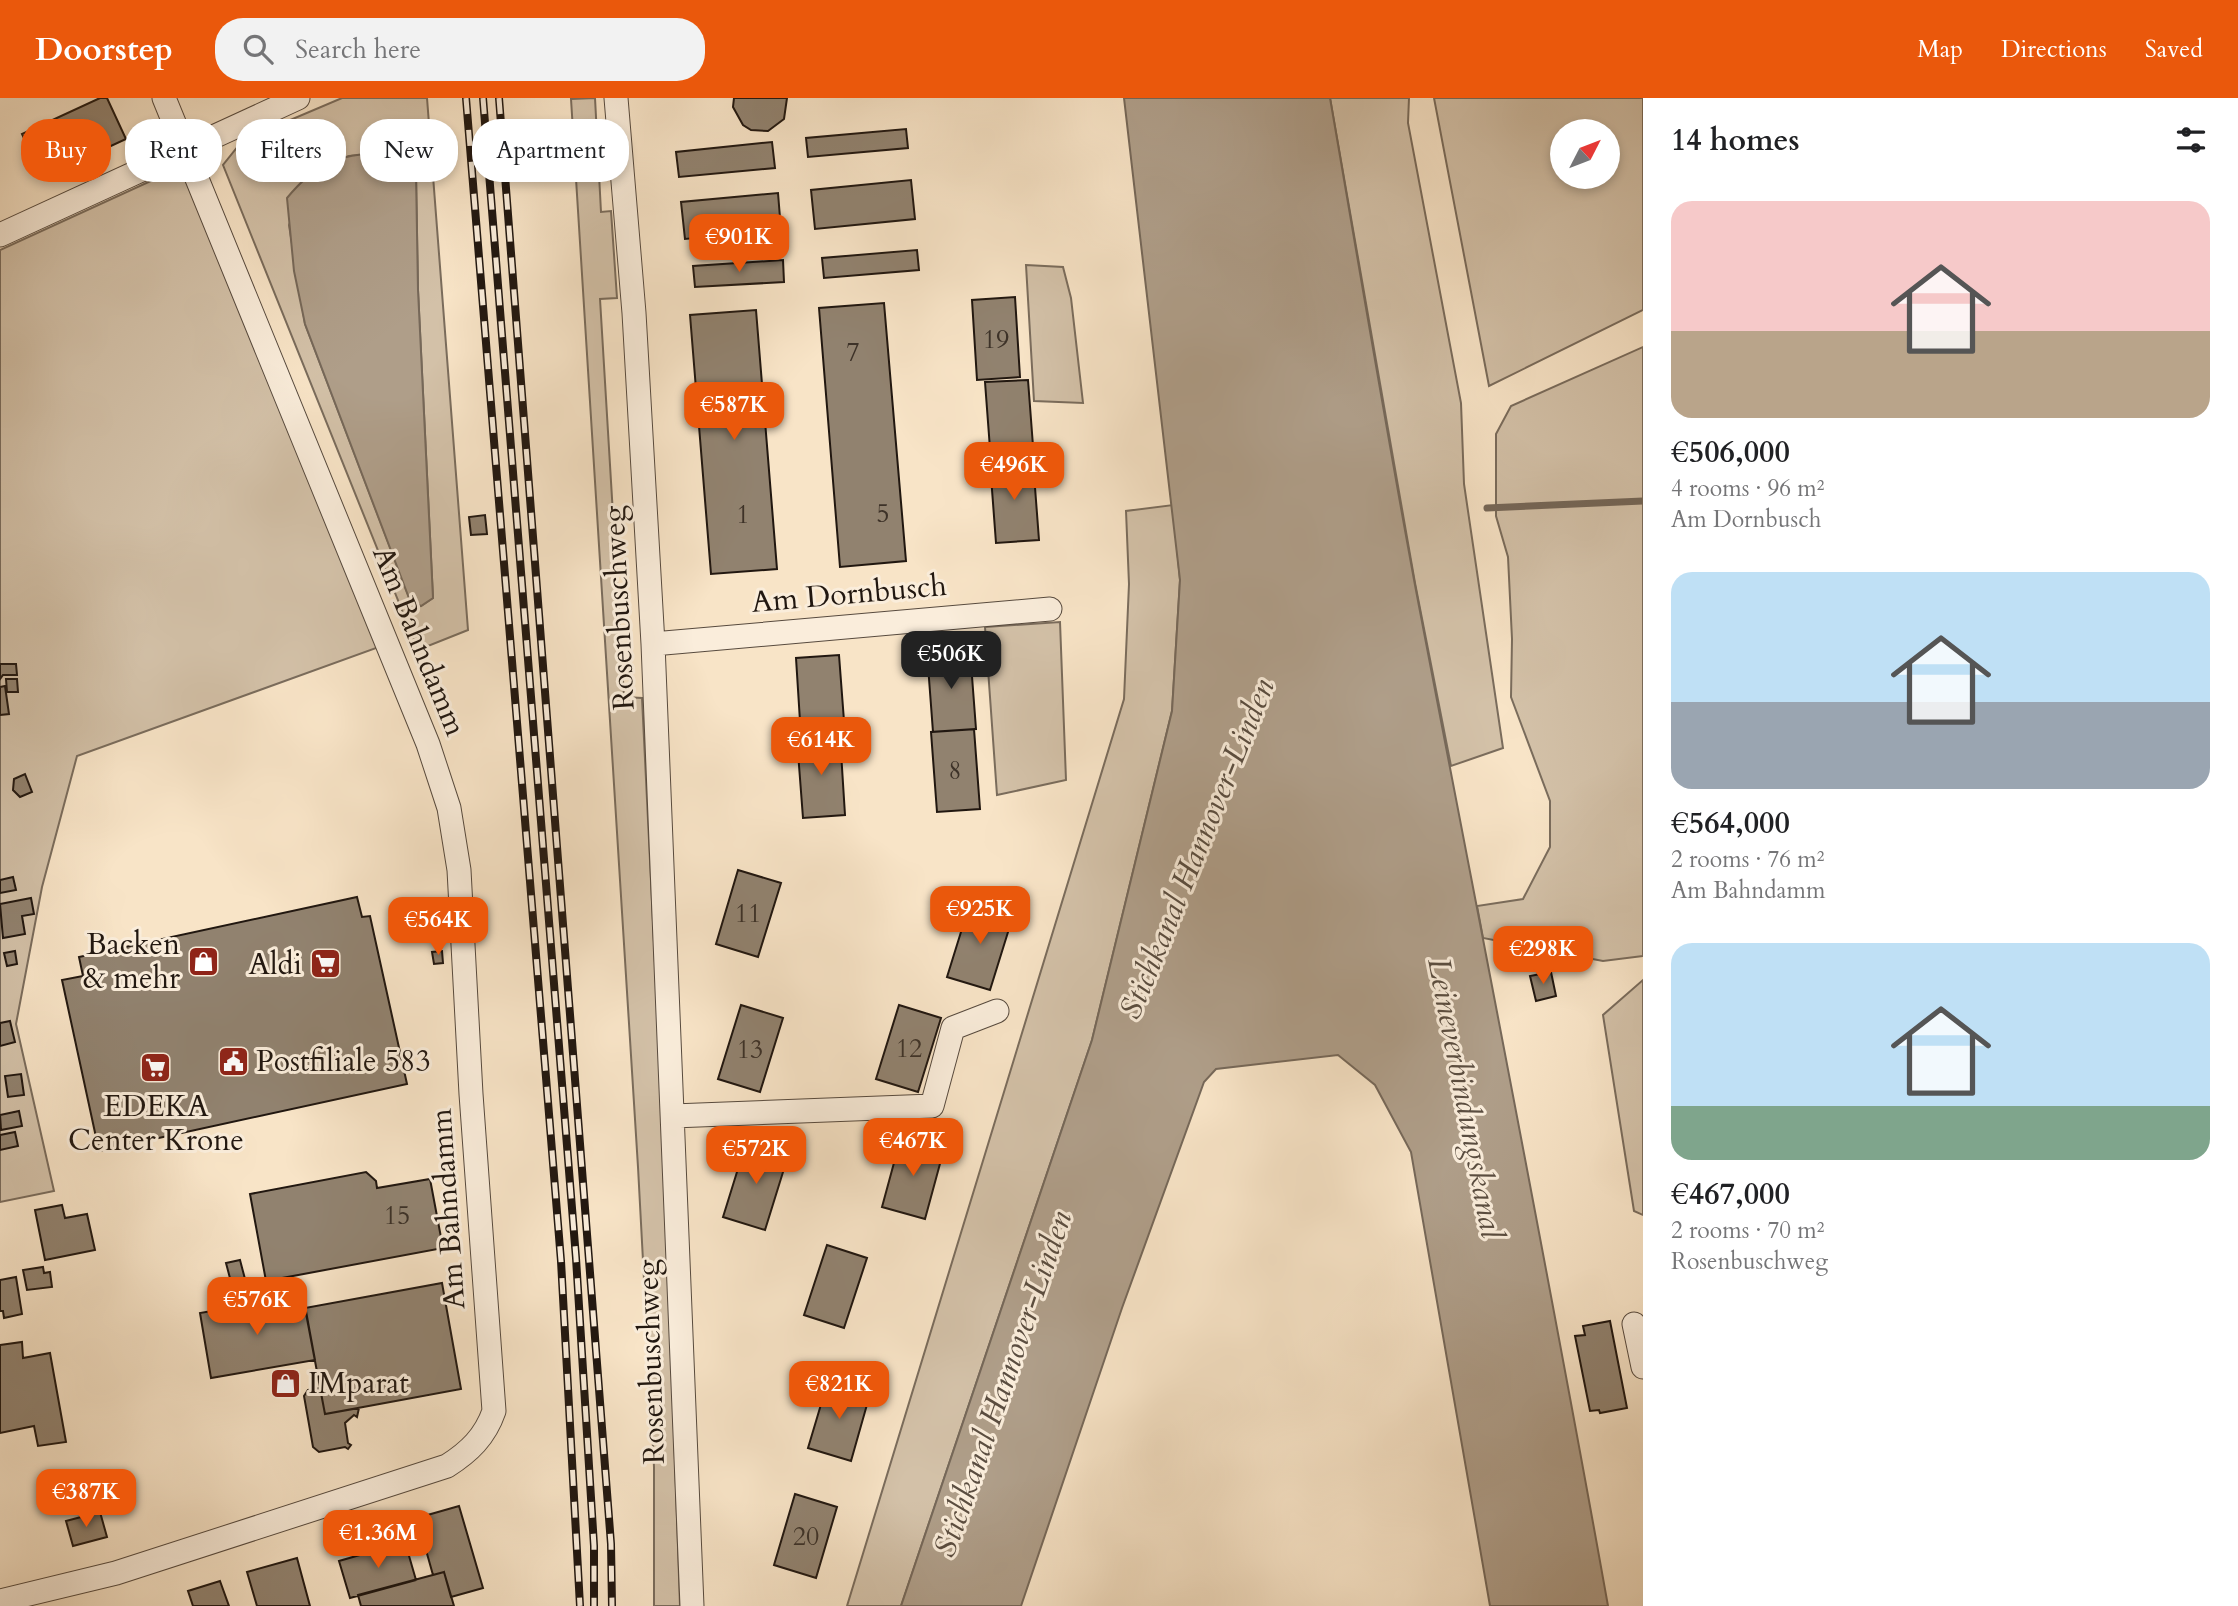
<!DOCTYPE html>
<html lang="en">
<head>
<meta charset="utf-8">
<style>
  :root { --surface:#fff; --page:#f2f2f2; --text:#202124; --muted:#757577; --accent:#ea580c }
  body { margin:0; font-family:Cardo,serif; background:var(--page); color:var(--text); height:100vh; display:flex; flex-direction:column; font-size:26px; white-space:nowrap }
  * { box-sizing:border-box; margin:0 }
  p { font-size:23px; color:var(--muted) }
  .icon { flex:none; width:38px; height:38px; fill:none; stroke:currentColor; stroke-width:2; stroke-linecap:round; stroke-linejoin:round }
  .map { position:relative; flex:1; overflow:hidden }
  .drawer { display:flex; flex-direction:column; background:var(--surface); width:595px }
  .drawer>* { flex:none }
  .top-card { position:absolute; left:21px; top:21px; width:665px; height:63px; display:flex; gap:14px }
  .needle { width:46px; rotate:48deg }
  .controls { position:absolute; left:1550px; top:21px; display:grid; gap:14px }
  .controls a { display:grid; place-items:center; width:70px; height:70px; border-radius:50%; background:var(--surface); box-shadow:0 4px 10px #0003; font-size:35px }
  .price { position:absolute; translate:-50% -60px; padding:0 16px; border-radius:14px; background:var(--accent); color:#fff; font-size:23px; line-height:46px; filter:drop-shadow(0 2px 4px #0008) }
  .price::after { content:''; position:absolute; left:50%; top:42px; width:21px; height:16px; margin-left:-10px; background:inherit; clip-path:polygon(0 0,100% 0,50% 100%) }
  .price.selected { background:#222; color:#fff }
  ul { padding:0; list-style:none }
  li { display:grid; align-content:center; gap:14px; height:371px; padding:0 28px }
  li span { display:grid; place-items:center; height:217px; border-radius:21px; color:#555 }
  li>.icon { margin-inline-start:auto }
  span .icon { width:126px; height:126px; fill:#fffc; stroke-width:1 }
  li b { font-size:30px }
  h2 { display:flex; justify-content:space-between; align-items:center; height:84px; padding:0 28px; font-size:30px }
  .tag { padding:0 24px; border-radius:28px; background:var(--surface); box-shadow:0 4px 10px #0003; font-size:24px; line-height:63px }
  .tag.selected { background:var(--accent); color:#fff }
  header { display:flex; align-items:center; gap:42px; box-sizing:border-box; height:98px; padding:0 35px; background:var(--accent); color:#fff }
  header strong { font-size:33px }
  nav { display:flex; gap:38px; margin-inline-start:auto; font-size:24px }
  .search { width:490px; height:63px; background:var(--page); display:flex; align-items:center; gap:18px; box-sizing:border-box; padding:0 24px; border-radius:28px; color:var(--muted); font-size:26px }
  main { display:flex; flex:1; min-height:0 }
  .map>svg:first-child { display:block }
  .green { fill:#d3c1a8; stroke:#7a6c5c; stroke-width:2; fill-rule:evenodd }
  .water { fill:#af9e89; stroke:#766859; stroke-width:2 }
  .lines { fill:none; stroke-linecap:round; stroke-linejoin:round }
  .stream { stroke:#766859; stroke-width:7 }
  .building { fill:#91826f; stroke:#211710; stroke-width:2 }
  .street-casing { stroke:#574a3e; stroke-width:25 }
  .street { stroke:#faeddb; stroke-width:23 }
  .rail-casing { stroke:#211710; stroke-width:8 }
  .rail { stroke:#faeddb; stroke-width:5; stroke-dasharray:16; stroke-linecap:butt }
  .labels { text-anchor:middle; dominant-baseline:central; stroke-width:6; stroke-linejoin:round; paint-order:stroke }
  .number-label { font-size:26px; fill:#3d3228 }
  .street-label { font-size:30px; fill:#211710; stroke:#faeddb }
  .poi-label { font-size:30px; fill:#211710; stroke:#faeddb; text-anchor:end }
  .water-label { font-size:32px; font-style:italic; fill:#5a4d40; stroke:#faeddb }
</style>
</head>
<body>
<header>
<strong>Doorstep</strong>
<div class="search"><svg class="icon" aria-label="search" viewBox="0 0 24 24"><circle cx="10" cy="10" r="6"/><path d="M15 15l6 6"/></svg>Search here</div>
<nav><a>Map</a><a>Directions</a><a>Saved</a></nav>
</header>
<main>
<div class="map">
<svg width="1643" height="1508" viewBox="0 0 1643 1508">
  <rect width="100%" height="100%" fill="#f8e4c7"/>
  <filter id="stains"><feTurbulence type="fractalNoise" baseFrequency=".00286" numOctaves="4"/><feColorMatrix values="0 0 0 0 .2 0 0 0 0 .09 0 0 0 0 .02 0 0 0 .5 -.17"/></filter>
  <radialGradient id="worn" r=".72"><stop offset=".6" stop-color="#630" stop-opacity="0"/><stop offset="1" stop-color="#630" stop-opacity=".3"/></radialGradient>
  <path class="green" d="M342,0H427L468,532L418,552L223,67L243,42ZM383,55L409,67L416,76L418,192L433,500L421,508L409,499L305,226L289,127L309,74L349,58Z
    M595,0L601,114L611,113L617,200L600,201L624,599L642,600L665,1068L680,1508H654V1369L638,1069L571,1Z
    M1330,0H1409L1408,25L1461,305L1464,386L1503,650L1451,668L1415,485Z
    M1434,0H1643V212L1489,288ZM1563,33H1608V79H1563Z
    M179,70L191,85L379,549L77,658L42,789L16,926L54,1093L0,1104V152Z
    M1026,167L1063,169L1071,200L1083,305L1034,303Z
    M1643,249V858L1603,863L1483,840L1477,808L1523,801L1550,749V703L1511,599L1512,541L1508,459L1496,418V336L1511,308Z
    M1173,407L1180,482L1172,613L1092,942L901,1508H847L1124,601L1129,486L1126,413Z
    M1060,524L1066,682L997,697L985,529Z
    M1643,882V1117L1634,1113L1603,917Z"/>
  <path class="water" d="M1124,0H1330C1358,162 1385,325 1415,487C1480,829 1547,1165 1608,1508H1490L1411,1054L1375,987L1338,957L1216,971L1204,984L1122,1210L1021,1508H901L1092,942L1172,613L1180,482Z
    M383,55L401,61L416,76L418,192L433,500L421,508L409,500L305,226L294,173L287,100C316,65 337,56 383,55Z"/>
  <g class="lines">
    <path class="stream" d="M1487,410L1643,403"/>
  </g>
  <path class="building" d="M100,0H107L126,41L42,80L22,36Z
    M787,0L784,21L768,33L751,32L743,27L733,9L734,0Z
    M906,31L908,50L808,59L806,40Z
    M772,44L775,70L679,79L676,54Z
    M911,82L915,121L815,131L811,92Z
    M778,95L781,132L685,141L681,104Z
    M917,152L919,172L824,180L822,160Z
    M783,162L784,184L695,189L693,168Z
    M1015,199L1020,279L977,282L972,202Z
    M884,205L906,463L840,469L819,210Z
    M756,212L777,471L711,476L690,217Z
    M1028,282L1034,361L991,364L985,284Z
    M1033,363L1039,442L996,445L990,365Z
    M485,417L487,436L471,437L469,419Z
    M970,552L976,631L933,634L927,554Z
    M839,557L845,636L801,639L796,560Z
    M0,566H16L17,577H3L0,581Z
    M6,581H17L18,594H7Z
    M5,588L9,616L0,617V589Z
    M974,631L980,711L937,714L931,634Z
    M840,638L845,717L803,720L797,641Z
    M25,676L32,694L20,699L13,692L14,681Z
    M738,772L781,785L758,859L716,846Z
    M13,779L16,792L0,795V782Z
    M357,799L362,819L370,818L407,986L99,1053L62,882L83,878L79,859Z
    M31,800L34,816L22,818L25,836L3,840L0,806Z
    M970,805L1013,818L990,892L947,879Z
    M15,853L17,866L7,868L4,855Z
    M442,853L443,865L434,866L432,854Z
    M1551,874L1556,898L1536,903L1530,878Z
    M741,907L783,920L760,994L718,981Z
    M899,907L941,920L918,994L876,981Z
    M10,923L15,944L0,948V925Z
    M21,976L24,997L8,999L5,978Z
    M19,1013L22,1028L1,1032L0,1017Z
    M15,1034L18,1048L0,1052V1037Z
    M901,1039L944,1051L925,1121L882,1109Z
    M746,1045L788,1058L765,1132L723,1119Z
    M366,1074L376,1083L377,1090L430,1081L443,1150L266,1183L250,1096Z
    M62,1107L65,1120L87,1116L95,1152L45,1162L35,1112Z
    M827,1147L867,1160L844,1230L804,1217Z
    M240,1162L245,1181L231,1184L226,1165Z
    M43,1169L44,1175L50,1174L52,1189L27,1192L23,1172Z
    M16,1179L22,1216L4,1220L3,1213H0V1182Z
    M442,1185L461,1291L325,1316L305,1210Z
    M303,1197L315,1262L211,1280L200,1215Z
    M1610,1223L1627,1310L1600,1315L1599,1312L1590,1313L1575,1238L1585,1237L1583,1228Z
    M22,1244L23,1260L50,1255L66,1344L38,1348L34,1328L0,1335V1247Z
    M828,1283L870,1296L851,1363L808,1350Z
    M320,1290L325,1316L359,1310L357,1319L354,1317L345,1325L348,1345L351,1347L348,1351L345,1349L319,1354L313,1349L304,1298L308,1292Z
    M795,1396L837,1409L816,1480L774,1467Z
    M459,1408L483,1490L451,1499L444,1474L433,1477L417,1420Z
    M100,1414L107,1439L73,1448L66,1423Z
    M405,1444L416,1482L350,1500L339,1463Z
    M297,1460L310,1508H257L247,1474Z
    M444,1474L454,1508H361L358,1497Z
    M220,1483L229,1508H193L188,1493Z"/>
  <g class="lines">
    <defs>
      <path id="street" d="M616,0L634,215L653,546L692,1508
        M0,137L298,0
        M653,546L1050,511
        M673,1018L932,1008L953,930L997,913
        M1634,1226L1643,1269
        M0,1503L116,1475L447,1368C469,1354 485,1339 494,1313L471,996L459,772L449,710L428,646L164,0"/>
    </defs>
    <use href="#street" class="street-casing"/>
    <use href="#street" class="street"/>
    <defs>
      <path id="rail" d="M466,0L561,1163L580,1508
        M483,0L576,1160L594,1448V1508
        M499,0L611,1446L612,1508"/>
    </defs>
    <use href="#rail" class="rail-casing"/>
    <use href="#rail" class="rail"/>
  </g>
  <defs>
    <symbol id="shop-square" viewBox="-11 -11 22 22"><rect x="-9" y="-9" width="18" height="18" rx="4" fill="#8f2418" stroke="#faeddb"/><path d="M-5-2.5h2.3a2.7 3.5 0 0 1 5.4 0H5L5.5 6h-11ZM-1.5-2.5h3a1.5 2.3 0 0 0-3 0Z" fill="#fff"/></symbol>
    <symbol id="supermarket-square" viewBox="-11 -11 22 22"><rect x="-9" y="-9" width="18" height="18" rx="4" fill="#8f2418" stroke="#faeddb"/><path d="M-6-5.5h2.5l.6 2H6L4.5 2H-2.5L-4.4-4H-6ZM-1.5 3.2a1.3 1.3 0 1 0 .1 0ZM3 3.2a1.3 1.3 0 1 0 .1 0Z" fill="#fff"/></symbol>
    <symbol id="civic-square" viewBox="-11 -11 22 22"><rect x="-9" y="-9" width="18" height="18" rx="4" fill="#8f2418" stroke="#faeddb"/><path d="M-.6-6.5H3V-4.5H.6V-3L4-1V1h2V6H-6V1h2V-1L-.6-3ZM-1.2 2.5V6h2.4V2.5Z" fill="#fff"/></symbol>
  </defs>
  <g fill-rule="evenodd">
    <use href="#shop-square" x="186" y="846" width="35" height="35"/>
    <use href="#supermarket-square" x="308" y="848" width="35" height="35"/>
    <use href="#civic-square" x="216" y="946" width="35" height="35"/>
    <use href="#supermarket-square" x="138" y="952" width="35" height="35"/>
    <use href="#shop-square" x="268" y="1268" width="35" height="35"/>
  </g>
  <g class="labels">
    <g class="number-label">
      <text x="996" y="241">19</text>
      <text x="853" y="254">7</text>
      <text x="883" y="415">5</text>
      <text x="743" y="416">1</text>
      <text x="955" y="672">8</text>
      <text x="748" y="815">11</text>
      <text x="909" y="950">12</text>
      <text x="750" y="951">13</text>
      <text x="397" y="1117">15</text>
      <text x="806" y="1438">20</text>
    </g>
    <g class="street-label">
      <text transform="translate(849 496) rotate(-5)">Am Dornbusch</text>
      <text transform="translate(619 510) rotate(-93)">Rosenbuschweg</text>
      <text transform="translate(419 543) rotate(68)">Am Bahndamm</text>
      <text transform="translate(448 1111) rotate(-94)">Am Bahndamm</text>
      <text transform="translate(651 1264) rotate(-92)">Rosenbuschweg</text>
    </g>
    <g class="poi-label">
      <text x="180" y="846">Backen<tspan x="180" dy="34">&amp; mehr</tspan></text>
      <text x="302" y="866">Aldi</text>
      <text x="256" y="963" text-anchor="start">Postfiliale 583</text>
      <text x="156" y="1008" text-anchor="middle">EDEKA<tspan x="156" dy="34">Center Krone</tspan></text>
      <text x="308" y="1285" text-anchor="start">IMparat</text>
    </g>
    <g class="water-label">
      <text transform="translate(1197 751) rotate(-68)">Stichkanal Hannover-Linden</text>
      <text transform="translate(1465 1000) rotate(79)">Leineverbindungskanal</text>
      <text transform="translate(1003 1286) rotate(-71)">Stichkanal Hannover-Linden</text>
    </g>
  </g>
  <rect width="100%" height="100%" filter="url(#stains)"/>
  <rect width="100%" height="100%" fill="url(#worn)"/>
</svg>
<div class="controls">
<a><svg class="needle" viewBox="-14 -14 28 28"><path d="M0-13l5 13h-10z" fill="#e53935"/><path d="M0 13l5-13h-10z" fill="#757577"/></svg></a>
</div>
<b class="price" style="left:739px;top:176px">€901K</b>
<b class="price" style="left:734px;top:344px">€587K</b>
<b class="price" style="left:1014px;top:404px">€496K</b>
<b class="price selected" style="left:951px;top:593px">€506K</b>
<b class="price" style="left:821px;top:679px">€614K</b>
<b class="price" style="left:980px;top:848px">€925K</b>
<b class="price" style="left:438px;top:859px">€564K</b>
<b class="price" style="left:1543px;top:888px">€298K</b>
<b class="price" style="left:913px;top:1080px">€467K</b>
<b class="price" style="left:756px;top:1088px">€572K</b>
<b class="price" style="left:257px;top:1239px">€576K</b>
<b class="price" style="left:839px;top:1323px">€821K</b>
<b class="price" style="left:86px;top:1431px">€387K</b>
<b class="price" style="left:378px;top:1472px">€1.36M</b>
<div class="top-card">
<a class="tag selected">Buy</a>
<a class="tag">Rent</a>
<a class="tag">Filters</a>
<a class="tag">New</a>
<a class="tag">Apartment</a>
</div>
</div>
<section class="drawer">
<h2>14 homes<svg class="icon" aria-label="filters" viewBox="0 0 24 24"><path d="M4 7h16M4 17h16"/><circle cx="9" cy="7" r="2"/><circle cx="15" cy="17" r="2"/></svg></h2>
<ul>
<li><span style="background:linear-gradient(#f6c9c9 60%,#b9a48a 0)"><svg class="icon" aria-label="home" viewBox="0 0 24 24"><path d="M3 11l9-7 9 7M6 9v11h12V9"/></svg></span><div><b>€506,000</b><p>4 rooms · 96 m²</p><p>Am Dornbusch</p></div></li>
<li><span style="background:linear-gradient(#bfe0f5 60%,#9aa5b1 0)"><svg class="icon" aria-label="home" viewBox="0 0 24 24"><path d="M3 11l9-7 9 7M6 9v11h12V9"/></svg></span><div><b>€564,000</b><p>2 rooms · 76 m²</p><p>Am Bahndamm</p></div></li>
<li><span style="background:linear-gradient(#bfe0f5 75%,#7fa58c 0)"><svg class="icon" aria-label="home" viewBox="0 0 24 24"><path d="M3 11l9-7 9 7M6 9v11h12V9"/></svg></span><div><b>€467,000</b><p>2 rooms · 70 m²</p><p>Rosenbuschweg</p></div></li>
</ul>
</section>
</main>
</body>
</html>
